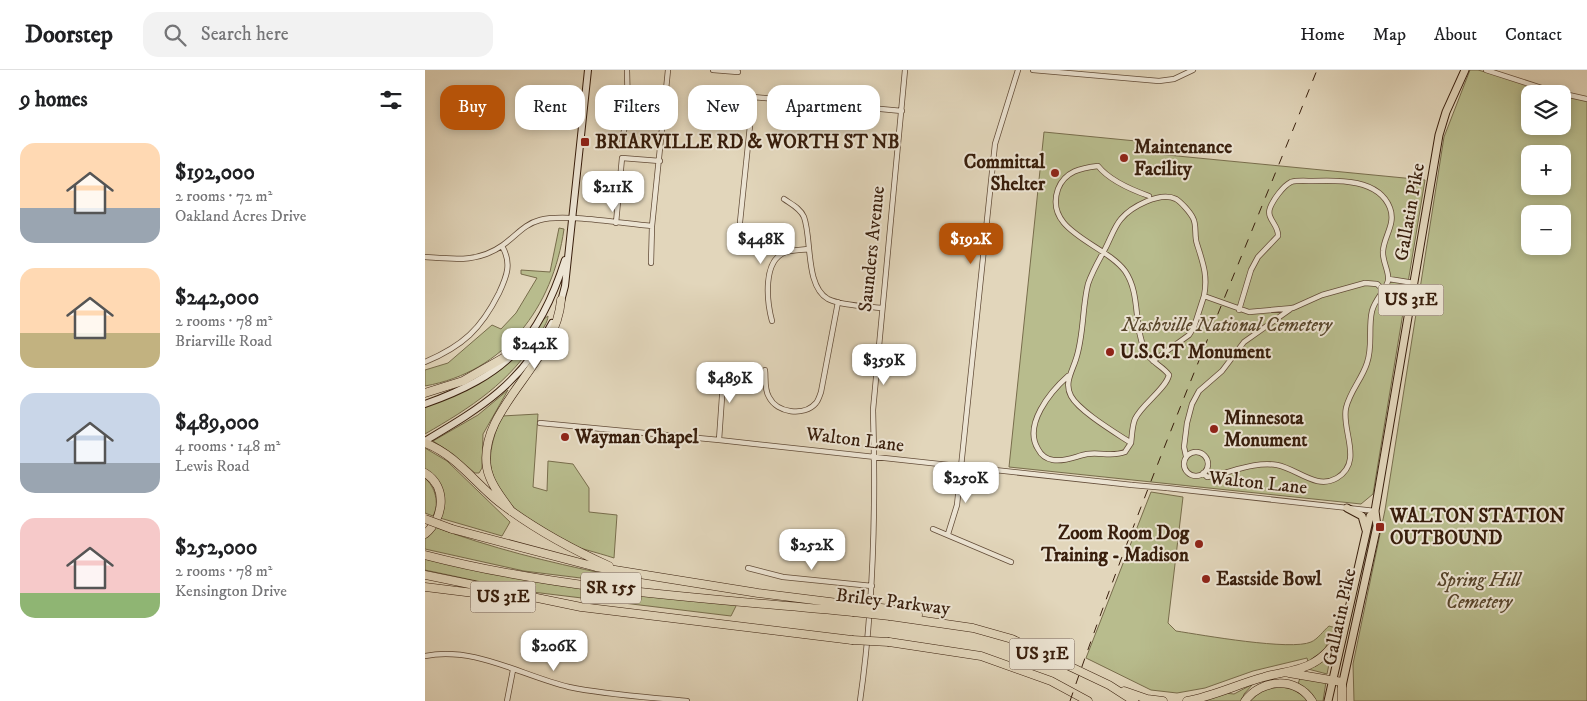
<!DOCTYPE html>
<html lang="en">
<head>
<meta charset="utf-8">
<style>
  :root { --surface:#fff; --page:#f2f2f2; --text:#202124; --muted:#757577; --line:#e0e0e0; --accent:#b45309 }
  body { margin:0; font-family:"IM FELL DW Pica",serif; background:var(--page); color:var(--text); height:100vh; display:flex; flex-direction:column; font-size:19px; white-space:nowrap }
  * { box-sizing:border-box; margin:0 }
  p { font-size:16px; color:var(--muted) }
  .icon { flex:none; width:28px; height:28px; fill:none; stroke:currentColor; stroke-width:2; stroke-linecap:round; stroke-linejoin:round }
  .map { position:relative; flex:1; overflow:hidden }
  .sheet { display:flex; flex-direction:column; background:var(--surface); width:425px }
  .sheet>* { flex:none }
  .guide { position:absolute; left:15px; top:15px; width:475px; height:45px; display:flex; gap:10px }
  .controls { position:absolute; left:1096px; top:15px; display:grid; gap:10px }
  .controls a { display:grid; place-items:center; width:50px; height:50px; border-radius:10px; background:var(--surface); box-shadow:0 2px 8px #0003; font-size:25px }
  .price { position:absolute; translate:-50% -42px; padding:0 11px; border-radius:10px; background:#fff; color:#222; font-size:16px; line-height:32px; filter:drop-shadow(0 1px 2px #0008) }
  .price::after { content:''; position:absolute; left:50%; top:30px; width:15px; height:11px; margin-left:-8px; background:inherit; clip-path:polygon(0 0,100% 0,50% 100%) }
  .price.on { background:var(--accent); color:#fff }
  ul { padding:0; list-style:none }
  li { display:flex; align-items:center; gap:15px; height:125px; padding:0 20px }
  li span { display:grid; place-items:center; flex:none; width:140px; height:100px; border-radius:15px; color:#555 }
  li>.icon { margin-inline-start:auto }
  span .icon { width:60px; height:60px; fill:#fffc; stroke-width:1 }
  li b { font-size:21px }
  h2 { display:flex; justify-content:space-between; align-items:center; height:60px; padding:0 20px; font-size:21px }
  .tag { padding:0 18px; border-radius:15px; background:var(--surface); box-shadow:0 2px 8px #0003; font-size:18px; line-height:45px }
  .tag.on { background:var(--accent); color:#fff }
  header { display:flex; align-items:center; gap:30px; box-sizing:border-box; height:70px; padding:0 25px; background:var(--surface); border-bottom:1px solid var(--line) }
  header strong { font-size:24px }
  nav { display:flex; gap:28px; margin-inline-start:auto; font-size:18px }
  .search { width:350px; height:45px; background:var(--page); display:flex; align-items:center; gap:12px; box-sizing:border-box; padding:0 18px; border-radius:15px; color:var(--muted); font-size:19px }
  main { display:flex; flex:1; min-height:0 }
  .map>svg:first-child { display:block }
  .green { fill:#b8bc8d; stroke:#786d4c; fill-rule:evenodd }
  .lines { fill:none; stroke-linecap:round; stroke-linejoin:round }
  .street-casing { stroke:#624c38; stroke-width:6 }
  .secondary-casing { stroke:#381e0c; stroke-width:8 }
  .primary-casing { stroke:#381e0c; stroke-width:9 }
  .highway-casing { stroke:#381e0c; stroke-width:9 }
  .street { stroke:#ece4d3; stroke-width:4.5 }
  .secondary { stroke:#ece4d3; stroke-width:6 }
  .primary { stroke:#e2d6bb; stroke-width:7 }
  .highway { stroke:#e2d6bb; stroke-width:8 }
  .rail { stroke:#381e0c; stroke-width:1; stroke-dasharray:9 9; stroke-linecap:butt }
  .street-bridge-casing { stroke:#624c38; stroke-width:6; stroke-linecap:butt }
  .highway-bridge-casing { stroke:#381e0c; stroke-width:9; stroke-linecap:butt }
  .street-bridge { stroke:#ece4d3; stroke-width:4.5 }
  .highway-bridge { stroke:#e2d6bb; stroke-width:8 }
  .poi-dot { fill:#8f2418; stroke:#ece4d3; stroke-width:2 }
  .labels { text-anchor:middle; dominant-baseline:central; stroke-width:4; stroke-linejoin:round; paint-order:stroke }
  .shield { fill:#ece4d3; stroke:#6e5948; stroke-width:1 }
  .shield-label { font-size:18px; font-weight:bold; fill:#381e0c }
  .poi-label { font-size:19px; font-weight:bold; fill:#381e0c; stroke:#ece4d3; text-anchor:start }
  .street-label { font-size:19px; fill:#381e0c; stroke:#ece4d3 }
  .park-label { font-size:19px; font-style:italic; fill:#58462c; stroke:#ece4d3 }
</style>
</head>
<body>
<header>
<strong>Doorstep</strong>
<div class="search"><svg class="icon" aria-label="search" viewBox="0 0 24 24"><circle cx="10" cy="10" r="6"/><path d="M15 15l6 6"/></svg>Search here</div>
<nav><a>Home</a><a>Map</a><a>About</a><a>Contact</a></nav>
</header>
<main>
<section class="sheet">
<h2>9 homes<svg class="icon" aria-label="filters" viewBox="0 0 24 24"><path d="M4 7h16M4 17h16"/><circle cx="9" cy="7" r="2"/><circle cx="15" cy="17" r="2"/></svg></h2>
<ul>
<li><span style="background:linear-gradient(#ffd9b3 65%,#9aa5b1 0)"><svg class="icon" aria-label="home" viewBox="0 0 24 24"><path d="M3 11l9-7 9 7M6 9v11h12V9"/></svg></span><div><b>$192,000</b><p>2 rooms · 72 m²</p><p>Oakland Acres Drive</p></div></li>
<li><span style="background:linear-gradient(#ffd9b3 65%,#c2b280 0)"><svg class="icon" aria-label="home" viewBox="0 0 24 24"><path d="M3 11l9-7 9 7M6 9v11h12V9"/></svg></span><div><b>$242,000</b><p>2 rooms · 78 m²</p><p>Briarville Road</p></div></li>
<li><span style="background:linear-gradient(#c9d6e8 70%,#9aa5b1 0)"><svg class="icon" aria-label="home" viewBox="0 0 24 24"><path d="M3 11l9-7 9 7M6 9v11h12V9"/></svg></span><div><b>$489,000</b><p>4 rooms · 148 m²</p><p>Lewis Road</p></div></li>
<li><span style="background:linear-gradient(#f6c9c9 75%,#8fb573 0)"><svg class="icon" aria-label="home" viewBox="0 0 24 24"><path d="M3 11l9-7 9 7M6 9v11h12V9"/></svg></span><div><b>$252,000</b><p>2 rooms · 78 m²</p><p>Kensington Drive</p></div></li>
</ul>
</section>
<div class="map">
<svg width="1162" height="631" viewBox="0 0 1162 631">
  <rect width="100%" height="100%" fill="#e2d6bb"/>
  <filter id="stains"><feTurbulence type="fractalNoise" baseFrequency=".004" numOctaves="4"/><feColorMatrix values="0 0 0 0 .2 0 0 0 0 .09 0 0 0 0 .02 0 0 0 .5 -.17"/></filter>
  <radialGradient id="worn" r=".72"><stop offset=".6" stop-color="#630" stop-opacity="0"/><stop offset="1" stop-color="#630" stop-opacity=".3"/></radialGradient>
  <path class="green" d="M1045,0H1053L1162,30V631H929L928,594L960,440L1019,67ZM1105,24H1138V56H1105ZM1105,84H1138V116H1105ZM1105,144H1138V176H1105Z
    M619,62L711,71V82L1000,110L948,424L936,434L584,397Z
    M134,158L139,159C128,237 80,302 0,316V300L23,293L67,255L76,259L91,243L112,208L96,204V200L125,202Z
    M123,246C123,252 117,260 113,266C86,312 45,338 0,364V336C35,324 67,309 93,282C103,272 111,253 123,246Z
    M83,320L58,364L57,398L54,403H50L28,384L8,371L53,345Z
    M113,344L108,417L122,421L123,391L148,394L164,418V442L192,445L189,488C171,482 151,478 133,470C108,460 75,429 67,402C62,384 70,362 77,346Z
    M0,378L22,391L85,452L77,466L15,448L9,406L0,399Z
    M0,408C10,417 15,433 8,446L0,443Z
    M726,422L758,427L743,553L751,561C777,565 866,581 886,572C893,569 898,561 904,556L911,558L899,580L883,592L882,588L828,601L780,618L752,623L726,620L661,588Z
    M10,457C66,478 123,492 181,504L180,511L99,501L0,479V467Z
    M0,489L134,515L307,534L311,536L306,546L99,521L0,500Z
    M903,586L905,589L902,604L883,599Z
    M875,608L901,612L898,631H891L873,614Z
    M828,614L819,624L817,631H779L799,623L809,624Z
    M848,616C863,617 873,620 883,631H823L834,621Z"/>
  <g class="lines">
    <defs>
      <path id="street" d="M288,0L313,2
        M608,0L734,11L749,9L768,0
        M1061,0L1126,21L1162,29
        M197,70L203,42L202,0
        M724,126C707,120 685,111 673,96C656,98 640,101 633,119C618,162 679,173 700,201C716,224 708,255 720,281C725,292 738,296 744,305C741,319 716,335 710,349C707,356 707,366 706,373C691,363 654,341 646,326C639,313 647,302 651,289C659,265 657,238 663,214C667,202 674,190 680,179C685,170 689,157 696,149C706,137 735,121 751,129C756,132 765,142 768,148C772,155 769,166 772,174C778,193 783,206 779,226L824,242L868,238L897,225L940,213L952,214L963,224L986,228
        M359,129C366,134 375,138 379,147C387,169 380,216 403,229C418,236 440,236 456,238
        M315,152L328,27L477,41
        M191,153L197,88L235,91
        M0,187C28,189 53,193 78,175C91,166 99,154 115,150C139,143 200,154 227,156
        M226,193L227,156L243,0
        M964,209L989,213
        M347,251C342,232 337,190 361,182C368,180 377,180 384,179
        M728,291L764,265L769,257L779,226
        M0,292C38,276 56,259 74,223C82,206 87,193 77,176
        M340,300C341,308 339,319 344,327C352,343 379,347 391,333C393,331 395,325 396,322L413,232
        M643,306C625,322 598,355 613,379C616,385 622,389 628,390C641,392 651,386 662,384C676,382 687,387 700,382L706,373
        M115,353L294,370L707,415
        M294,370L299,298
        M759 394a12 12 0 1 1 24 0a12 12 0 1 1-24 0Z
        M761,386L759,377L762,353L767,334L774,321L797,301L819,272L867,238
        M778,403L782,407C805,403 829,391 852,395C873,399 891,420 912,408C939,392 916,360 921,338C925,321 937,309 942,293C948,276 943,258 947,241C950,229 960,221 963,211C965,203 957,191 958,181C959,166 971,154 965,138C954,109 914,110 888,111C882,111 872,110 866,112C858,116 848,130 845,138C841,149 854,155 853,166L833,187L826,200L814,240
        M742,418L950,441
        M508,459L586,492
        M523,464L532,435L570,74L593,0
        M323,498L358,507L447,516
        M0,586C50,576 97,606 144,617C182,625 223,627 262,631
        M82,631L88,600
        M435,631C449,534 451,437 448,340L480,0"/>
      <path id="secondary" d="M135,235L140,216L163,0
        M0,334C80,306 114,272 140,190
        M0,371C57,337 96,314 127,253"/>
      <path id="primary" d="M922,438L937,446L941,460
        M917,616L952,456L950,441L1014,65L1021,42L1040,0
        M903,631L945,446L950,441"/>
      <path id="highway" d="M0,323L38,311L94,279
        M0,373C31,385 49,412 74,432C109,459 144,478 184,496
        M0,403C23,417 19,448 0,464
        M86,441C77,428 65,414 62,398C52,339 131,294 136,230
        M27,459L171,497L333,523L429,535
        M0,485C139,521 285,528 428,542
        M0,505L156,537L427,570
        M0,517L97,529
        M465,539L493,545
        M465,546L548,558L587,569L684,615L709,631
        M464,572L556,586L626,611L663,631
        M864,603L917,612V631
        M699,621L722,629L738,631
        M762,631C789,626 813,614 839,607C855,602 873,602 888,593C901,586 909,574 917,563
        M820,631C836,609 871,606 887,631"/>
    </defs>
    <use href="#street" class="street-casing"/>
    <use href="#secondary" class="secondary-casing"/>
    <use href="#primary" class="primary-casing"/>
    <use href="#highway" class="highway-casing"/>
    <use href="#street" class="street"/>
    <use href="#secondary" class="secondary"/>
    <use href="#primary" class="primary"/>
    <use href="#highway" class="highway"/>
    <path class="rail" d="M645,631C718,418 808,210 892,0"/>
    <defs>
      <path id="street-bridge" d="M707,415L742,418"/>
      <path id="highway-bridge" d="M0,449L27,459
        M429,535L465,539
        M428,542L465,546
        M427,570L464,572"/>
    </defs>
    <use href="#street-bridge" class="street-bridge-casing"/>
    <use href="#highway-bridge" class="highway-bridge-casing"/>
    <use href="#street-bridge" class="street-bridge"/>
    <use href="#highway-bridge" class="highway-bridge"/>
  </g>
  <g class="poi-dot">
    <rect x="155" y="67" width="10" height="10" rx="2.5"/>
    <circle cx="699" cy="88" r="5"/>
    <circle cx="630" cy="103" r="5"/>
    <circle cx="685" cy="282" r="5"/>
    <circle cx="789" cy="359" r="5"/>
    <circle cx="140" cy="367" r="5"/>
    <rect x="950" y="452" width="10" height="10" rx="2.5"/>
    <circle cx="774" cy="474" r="5"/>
    <circle cx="781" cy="509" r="5"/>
  </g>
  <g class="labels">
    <g class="shield">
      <rect x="953.5" y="214.5" width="65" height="31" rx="4"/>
      <rect x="156" y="502.5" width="60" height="31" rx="4"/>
      <rect x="45.5" y="511.5" width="65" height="31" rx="4"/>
      <rect x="584.5" y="568.5" width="65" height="31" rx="4"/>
    </g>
    <g class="shield-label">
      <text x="986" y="230">US 31E</text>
      <text x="186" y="518">SR 155</text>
      <text x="78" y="527">US 31E</text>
      <text x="617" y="584">US 31E</text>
    </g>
    <g class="poi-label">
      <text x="170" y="72">BRIARVILLE RD &amp; WORTH ST NB</text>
      <text x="709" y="77">Maintenance<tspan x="709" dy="22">Facility</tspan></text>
      <text x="620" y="92" text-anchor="end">Committal<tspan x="620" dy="22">Shelter</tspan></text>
      <text x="695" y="282">U.S.C.T Monument</text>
      <text x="799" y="348">Minnesota<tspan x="799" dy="22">Monument</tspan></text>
      <text x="150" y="367">Wayman Chapel</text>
      <text x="965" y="446">WALTON STATION<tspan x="965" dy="22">OUTBOUND</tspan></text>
      <text x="764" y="463" text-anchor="end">Zoom Room Dog<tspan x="764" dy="22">Training - Madison</tspan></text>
      <text x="791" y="509">Eastside Bowl</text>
    </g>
    <g class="street-label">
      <text transform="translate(985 142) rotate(-80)">Gallatin Pike</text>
      <text transform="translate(447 179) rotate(-84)">Saunders Avenue</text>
      <text transform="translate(430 370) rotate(7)">Walton Lane</text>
      <text transform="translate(833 413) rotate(6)">Walton Lane</text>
      <text transform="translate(468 532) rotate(7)">Briley Parkway</text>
      <text transform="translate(915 547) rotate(-78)">Gallatin Pike</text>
    </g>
    <g class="park-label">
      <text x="802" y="255">Nashville National Cemetery</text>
      <text x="1054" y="510">Spring Hill<tspan x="1054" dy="22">Cemetery</tspan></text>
    </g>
  </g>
  <rect width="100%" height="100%" filter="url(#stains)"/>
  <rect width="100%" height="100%" fill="url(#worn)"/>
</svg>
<div class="controls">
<a><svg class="icon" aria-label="layers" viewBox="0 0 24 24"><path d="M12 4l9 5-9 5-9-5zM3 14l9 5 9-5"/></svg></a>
<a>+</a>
<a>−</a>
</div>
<b class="price" style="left:188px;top:143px">$211K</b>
<b class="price" style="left:336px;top:195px">$448K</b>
<b class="price on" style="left:546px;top:195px">$192K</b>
<b class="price" style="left:110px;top:300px">$242K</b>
<b class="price" style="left:459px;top:316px">$359K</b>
<b class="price" style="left:305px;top:334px">$489K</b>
<b class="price" style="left:541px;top:434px">$250K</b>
<b class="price" style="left:387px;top:501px">$252K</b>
<b class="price" style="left:129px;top:602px">$206K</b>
<div class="guide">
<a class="tag on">Buy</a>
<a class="tag">Rent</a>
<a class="tag">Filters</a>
<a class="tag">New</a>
<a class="tag">Apartment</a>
</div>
</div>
</main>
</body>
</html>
